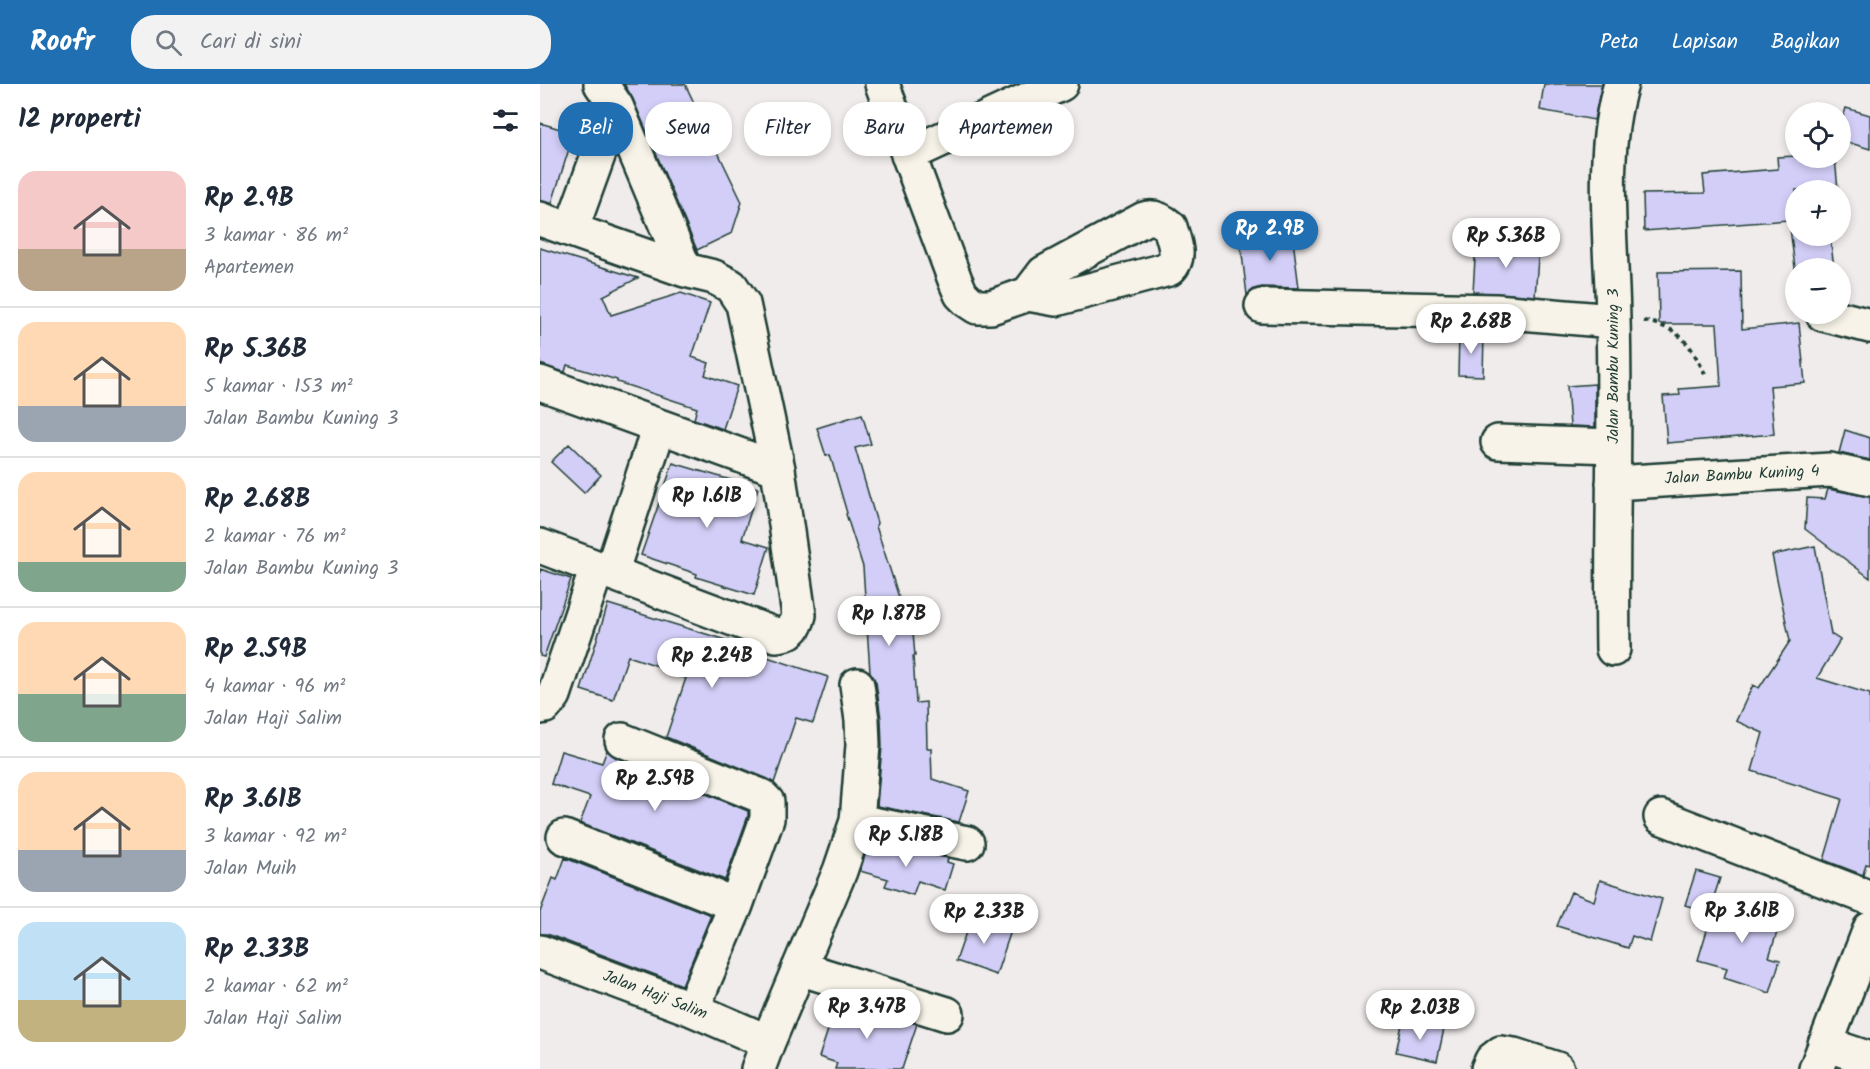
<!DOCTYPE html>
<html lang="id">
<head>
<meta charset="utf-8">
<style>
  :root { --surface:#fff; --page:#f2f2f3; --text:#1f2937; --muted:#747a83; --line:#e0e1e3; --accent:#1f6fb2 }
  body { margin:0; font-family:Kalam,sans-serif; background:var(--page); color:var(--text); height:100vh; display:flex; flex-direction:column; font-size:22px; white-space:nowrap }
  * { box-sizing:border-box; margin:0 }
  p { font-size:20px; color:var(--muted) }
  .icon { flex:none; width:33px; height:33px; fill:none; stroke:currentColor; stroke-width:2; stroke-linecap:round; stroke-linejoin:round }
  .map { position:relative; flex:1; overflow:hidden }
  .panel { display:flex; flex-direction:column; background:var(--surface); width:540px }
  .panel>* { flex:none }
  .hud { position:absolute; left:18px; top:18px; width:570px; height:54px; display:flex; gap:12px }
  .controls { position:absolute; left:1245px; top:18px; display:grid; gap:12px }
  .controls a { display:grid; place-items:center; width:66px; height:66px; border-radius:50%; background:var(--surface); box-shadow:0 3px 9px #0003; font-size:30px }
  .price { position:absolute; translate:-50% -51px; padding:0 14px; border-radius:21px; background:#fff; color:#222; font-size:20px; line-height:39px; filter:drop-shadow(0 2px 3px #0008) }
  .price::after { content:''; position:absolute; left:50%; top:36px; width:18px; height:14px; margin-left:-9px; background:inherit; clip-path:polygon(0 0,100% 0,50% 100%) }
  .price.on { background:var(--accent); color:#fff }
  ul { padding:0; list-style:none }
  li { display:flex; align-items:center; gap:18px; height:150px; padding:0 18px }
  li+li { border-top:2px solid var(--line) }
  li span { display:grid; place-items:center; flex:none; width:168px; height:120px; border-radius:18px; color:#555 }
  li>.icon { margin-inline-start:auto }
  span .icon { width:72px; height:72px; fill:#fffc; stroke-width:1 }
  li b { font-size:26px }
  h2 { display:flex; justify-content:space-between; align-items:center; height:72px; padding:0 18px; font-size:26px }
  .tag { padding:0 21px; border-radius:24px; background:var(--surface); box-shadow:0 3px 9px #0003; font-size:21px; line-height:54px }
  .tag.on { background:var(--accent); color:#fff }
  header { display:flex; align-items:center; gap:36px; box-sizing:border-box; height:84px; padding:0 30px; background:var(--accent); color:#fff }
  header strong { font-size:28px }
  nav { display:flex; gap:33px; margin-inline-start:auto; font-size:21px }
  .search { width:420px; height:54px; background:var(--page); display:flex; align-items:center; gap:15px; box-sizing:border-box; padding:0 21px; border-radius:24px; color:var(--muted); font-size:22px }
  main { display:flex; flex:1; min-height:0 }
  .map>svg:first-child { display:block }
  .building { fill:#d2cef7; stroke:#1f3d34; stroke-width:1.5 }
  .lines { fill:none; stroke-linecap:round; stroke-linejoin:round }
  .minor-casing { stroke:#1f3d34; stroke-width:38 }
  .path { stroke:#1f3d34; stroke-width:4; stroke-dasharray:4.5 4.5; stroke-linecap:butt }
  .minor { stroke:#f7f3e8; stroke-width:33 }
  .labels { text-anchor:middle; dominant-baseline:central; stroke-width:4.5; stroke-linejoin:round; paint-order:stroke }
  .street-label { font-size:16px; fill:#1f3d34; stroke:#f7f3e8 }
</style>
</head>
<body>
<header>
<strong>Roofr</strong>
<div class="search"><svg class="icon" aria-label="search" viewBox="0 0 24 24"><circle cx="10" cy="10" r="6"/><path d="M15 15l6 6"/></svg>Cari di sini</div>
<nav><a>Peta</a><a>Lapisan</a><a>Bagikan</a></nav>
</header>
<main>
<section class="panel">
<h2>12 properti<svg class="icon" aria-label="filters" viewBox="0 0 24 24"><path d="M4 7h16M4 17h16"/><circle cx="9" cy="7" r="2"/><circle cx="15" cy="17" r="2"/></svg></h2>
<ul>
<li><span style="background:linear-gradient(#f6c9c9 65%,#b9a48a 0)"><svg class="icon" aria-label="home" viewBox="0 0 24 24"><path d="M3 11l9-7 9 7M6 9v11h12V9"/></svg></span><div><b>Rp 2.9B</b><p>3 kamar · 86 m²</p><p>Apartemen</p></div></li>
<li><span style="background:linear-gradient(#ffd9b3 70%,#9aa5b1 0)"><svg class="icon" aria-label="home" viewBox="0 0 24 24"><path d="M3 11l9-7 9 7M6 9v11h12V9"/></svg></span><div><b>Rp 5.36B</b><p>5 kamar · 153 m²</p><p>Jalan Bambu Kuning 3</p></div></li>
<li><span style="background:linear-gradient(#ffd9b3 75%,#7fa58c 0)"><svg class="icon" aria-label="home" viewBox="0 0 24 24"><path d="M3 11l9-7 9 7M6 9v11h12V9"/></svg></span><div><b>Rp 2.68B</b><p>2 kamar · 76 m²</p><p>Jalan Bambu Kuning 3</p></div></li>
<li><span style="background:linear-gradient(#ffd9b3 60%,#7fa58c 0)"><svg class="icon" aria-label="home" viewBox="0 0 24 24"><path d="M3 11l9-7 9 7M6 9v11h12V9"/></svg></span><div><b>Rp 2.59B</b><p>4 kamar · 96 m²</p><p>Jalan Haji Salim</p></div></li>
<li><span style="background:linear-gradient(#ffd9b3 65%,#9aa5b1 0)"><svg class="icon" aria-label="home" viewBox="0 0 24 24"><path d="M3 11l9-7 9 7M6 9v11h12V9"/></svg></span><div><b>Rp 3.61B</b><p>3 kamar · 92 m²</p><p>Jalan Muih</p></div></li>
<li><span style="background:linear-gradient(#bfe0f5 65%,#c2b280 0)"><svg class="icon" aria-label="home" viewBox="0 0 24 24"><path d="M3 11l9-7 9 7M6 9v11h12V9"/></svg></span><div><b>Rp 2.33B</b><p>2 kamar · 62 m²</p><p>Jalan Haji Salim</p></div></li>
</ul>
</section>
<div class="map">
<svg width="1330" height="985" viewBox="0 0 1330 985">
  <rect width="100%" height="100%" fill="#f0eceb"/>
  <filter id="ink" filterUnits="userSpaceOnUse"><feTurbulence type="fractalNoise" baseFrequency=".0167" numOctaves="2"/><feDisplacementMap in="SourceGraphic" scale="12" xChannelSelector="R" yChannelSelector="G"/><feConvolveMatrix kernelMatrix="1 2 1 2 8 2 1 2 1" color-interpolation-filters="sRGB"/></filter>
  <g filter="url(#ink)">
    <path class="building" d="M84,0H145L202,118L192,149L157,166L93,15Z
      M1004,0H1062L1054,36L1000,26Z
      M1306,24L1330,31V65L1300,56V43Z
      M0,39L34,49L12,119L0,117Z
      M1256,72V74H1295L1298,106H1256V152H1290L1294,184H1255L1249,136L1104,147L1103,110L1165,109L1163,91L1238,85L1237,73Z
      M752,148L759,204L722,203L714,205L707,211L700,154Z
      M936,158L999,162L995,212L933,208Z
      M0,164L98,194L63,212L71,231L141,209L170,219L152,273L169,279L165,291L197,302L183,345L154,335L157,324L77,298V296L27,281L25,288L0,281Z
      M1201,187L1202,245L1259,239L1265,299L1230,302L1234,350L1127,359L1123,312L1140,311L1139,305L1181,302L1177,240H1119L1118,188Z
      M919,250L944,251L943,292L918,291Z
      M1055,300V343L1030,342L1027,302Z
      M322,330L331,360L315,364L337,439L336,442L363,526L371,525L375,572H373L376,619L386,618L387,664H391L392,695L429,707L419,738L337,722L342,662L341,635L336,598L330,588L323,483L306,430L307,429L290,371L286,372L277,344Z
      M1305,346L1330,354V376L1299,369Z
      M29,360L61,391L44,409L11,378Z
      M133,379L218,404L202,455L229,463L214,511L156,493L157,490L101,471Z
      M1288,405L1330,413V494L1265,445L1267,414L1285,415Z
      M1275,462L1291,550L1300,556L1277,594L1330,610V781L1326,780L1323,791L1284,776L1302,715L1212,687L1223,649L1196,637L1213,601L1219,604L1250,557L1232,471Z
      M0,485L31,495L4,573L0,572Z
      M68,520L202,561L201,563L227,571V573L288,593L273,639L256,634L234,699L228,695L126,653L146,594L135,591L136,588L88,572L73,616L41,606Z
      M67,666L75,673L208,727V732L185,796L40,739L50,713L11,700L21,667L62,679Z
      M329,759L408,774L407,778L413,780L405,806L378,797L373,811L345,802L348,795L320,787Z
      M25,774L171,831L142,901L7,850H0V828L13,794L17,796Z
      M1156,787L1180,794L1169,828L1145,821Z
      M1060,796L1122,815L1110,858L1092,852L1088,864L1017,842L1031,808L1054,817Z
      M1177,813L1242,833L1229,873L1240,876L1230,909L1184,894L1187,884L1158,876Z
      M432,831L472,844L456,891L416,877Z
      M297,919L333,932L334,927L377,940L362,985H295L297,979L279,973Z
      M863,936L904,945L897,977L856,968Z"/>
    <g class="lines">
      <defs>
        <path id="minor" d="M61,0L76,22L145,186
          M342,0L415,196L421,210L428,217L437,223H451L488,210L516,215L629,185C642,173 634,158 630,143C623,137 614,131 604,135L504,189L488,210
          M368,71L521,0
          M0,135L145,186L174,193L191,202L203,220L238,385L259,531C256,544 250,550 236,551L0,462
          M31,146L76,22
          M722,222L956,227L1073,237
          M1283,230L1330,242
          M0,299L238,385
          M958,358L1073,362
          M1073,399L1290,386L1330,395
          M71,489L119,343
          M1073,565C1071,455 1076,346 1073,236C1072,161 1059,72 1081,0
          M0,623L5,622L14,611L57,484
          M82,656L221,712L227,718V735L196,821L152,925
          M1121,733L1330,814
          M317,737L427,759
          M24,753L196,821
          M0,868L152,925L228,958
          M259,884L407,930
          M1285,960L1330,975
          M218,985L228,958L300,787L317,737L323,661L322,636L317,601
          M948,985L952,976L961,969L974,971L1017,985
          M1276,985L1330,845"/>
      </defs>
      <use href="#minor" class="minor-casing"/>
      <path class="path" d="M1104,237C1140,244 1150,259 1165,290"/>
      <use href="#minor" class="minor"/>
    </g>
  </g>
  <g class="labels">
    <g class="street-label">
      <text transform="translate(1073 282) rotate(-90)">Jalan Bambu Kuning 3</text>
      <text transform="translate(1202 391) rotate(-3)">Jalan Bambu Kuning 4</text>
      <text transform="translate(115 911) rotate(21)">Jalan Haji Salim</text>
    </g>
  </g>
</svg>
<div class="controls">
<a><svg class="icon" aria-label="locate" viewBox="0 0 24 24"><circle cx="12" cy="12" r="6"/><path d="M12 2v4M12 18v4M2 12h4M18 12h4"/></svg></a>
<a>+</a>
<a>−</a>
</div>
<b class="price on" style="left:730px;top:178px">Rp 2.9B</b>
<b class="price" style="left:966px;top:185px">Rp 5.36B</b>
<b class="price" style="left:931px;top:271px">Rp 2.68B</b>
<b class="price" style="left:167px;top:445px">Rp 1.61B</b>
<b class="price" style="left:349px;top:563px">Rp 1.87B</b>
<b class="price" style="left:172px;top:605px">Rp 2.24B</b>
<b class="price" style="left:115px;top:728px">Rp 2.59B</b>
<b class="price" style="left:366px;top:784px">Rp 5.18B</b>
<b class="price" style="left:1202px;top:860px">Rp 3.61B</b>
<b class="price" style="left:444px;top:861px">Rp 2.33B</b>
<b class="price" style="left:327px;top:956px">Rp 3.47B</b>
<b class="price" style="left:880px;top:957px">Rp 2.03B</b>
<div class="hud">
<a class="tag on">Beli</a>
<a class="tag">Sewa</a>
<a class="tag">Filter</a>
<a class="tag">Baru</a>
<a class="tag">Apartemen</a>
</div>
</div>
</main>
</body>
</html>
